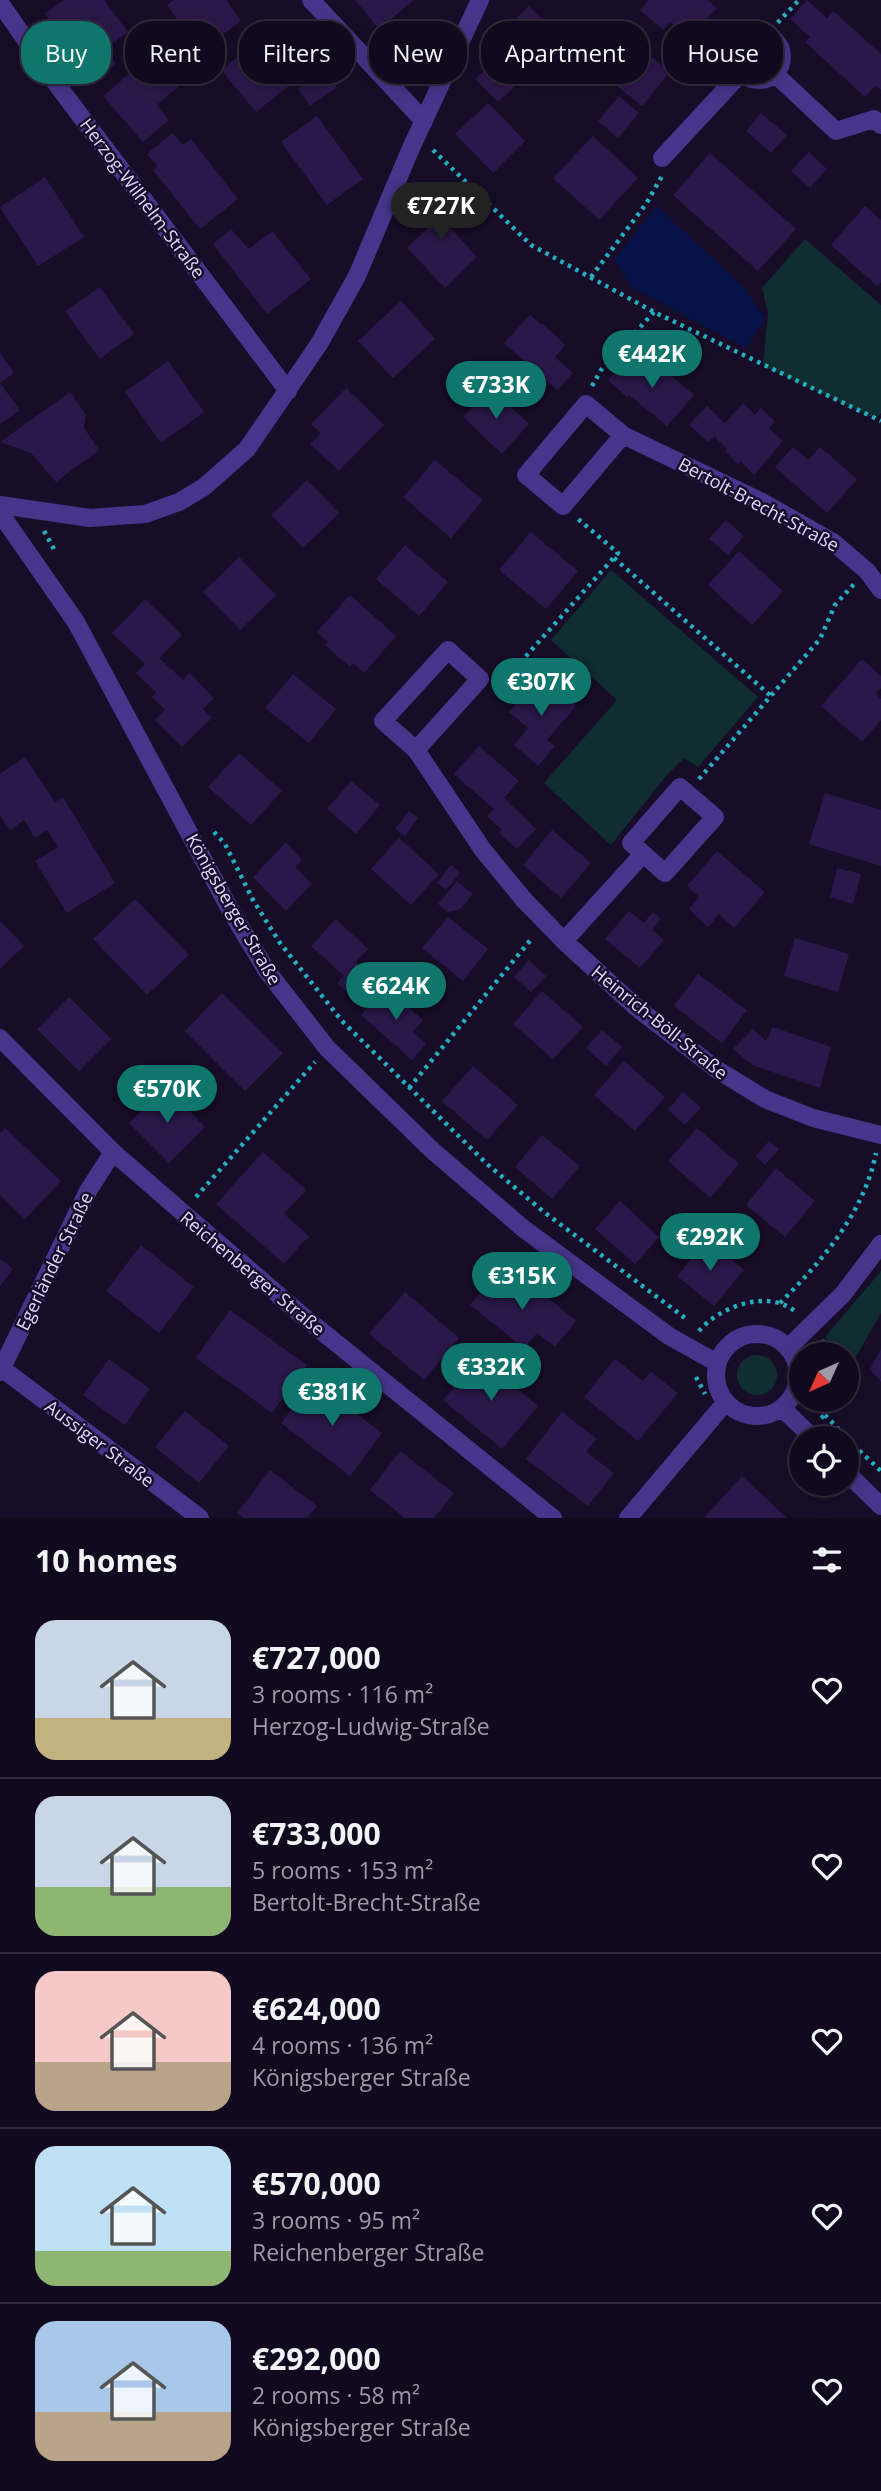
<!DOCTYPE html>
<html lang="en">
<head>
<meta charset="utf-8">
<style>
  :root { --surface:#110a1e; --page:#1a1327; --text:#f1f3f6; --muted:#9c9aa4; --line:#302b3c; --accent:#0f766e }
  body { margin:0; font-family:"Open Sans",sans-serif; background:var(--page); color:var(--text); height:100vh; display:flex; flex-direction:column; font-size:26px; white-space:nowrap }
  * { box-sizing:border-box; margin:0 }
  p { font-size:23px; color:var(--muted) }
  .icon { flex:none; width:38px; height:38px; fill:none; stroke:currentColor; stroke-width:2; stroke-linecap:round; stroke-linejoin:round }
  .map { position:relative; height:1518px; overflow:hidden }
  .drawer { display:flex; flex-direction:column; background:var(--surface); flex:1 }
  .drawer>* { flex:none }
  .guide { position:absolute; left:21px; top:21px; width:840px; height:63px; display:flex; gap:14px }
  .needle { width:46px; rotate:225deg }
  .buttons { position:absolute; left:789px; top:1342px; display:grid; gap:14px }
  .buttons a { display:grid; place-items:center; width:70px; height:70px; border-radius:50%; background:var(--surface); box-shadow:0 4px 18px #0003,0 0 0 2px var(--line); font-size:35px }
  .price { position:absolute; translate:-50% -60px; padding:0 16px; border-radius:24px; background:var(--accent); color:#fff; font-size:23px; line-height:46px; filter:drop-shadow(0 2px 4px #0008) }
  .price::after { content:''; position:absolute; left:50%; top:42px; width:21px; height:16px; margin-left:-10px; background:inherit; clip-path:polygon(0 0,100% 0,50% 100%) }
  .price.selected { background:#222; color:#fff }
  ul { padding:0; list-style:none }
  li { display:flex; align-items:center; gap:21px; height:175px; padding:0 35px }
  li+li { border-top:2px solid var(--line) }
  li span { display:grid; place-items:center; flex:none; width:196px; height:140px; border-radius:21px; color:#555 }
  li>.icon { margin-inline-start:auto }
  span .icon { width:84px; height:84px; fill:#fffc; stroke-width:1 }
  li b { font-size:30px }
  h2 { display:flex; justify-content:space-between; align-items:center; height:84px; padding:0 35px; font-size:30px }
  .pill { padding:0 24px; border-radius:28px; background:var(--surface); box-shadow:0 4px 18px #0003,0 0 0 2px var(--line); font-size:24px; line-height:63px }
  .pill.selected { background:var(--accent); color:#fff }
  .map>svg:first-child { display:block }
  .green { fill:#102d32 }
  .water { fill:#061248 }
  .building { fill:#2b184a }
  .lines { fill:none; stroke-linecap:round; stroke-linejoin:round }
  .path { stroke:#25b0c2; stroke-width:4.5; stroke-dasharray:3.5 5; stroke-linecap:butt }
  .lane { stroke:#47358b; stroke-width:12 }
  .street { stroke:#47358b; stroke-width:18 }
  .labels { text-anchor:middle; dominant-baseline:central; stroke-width:5; stroke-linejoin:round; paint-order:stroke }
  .street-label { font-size:18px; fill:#e1d4ff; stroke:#170d28 }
</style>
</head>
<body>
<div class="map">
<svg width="881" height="1518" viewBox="0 0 881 1518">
  <rect width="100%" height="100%" fill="#170d28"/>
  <path class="green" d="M805,239L881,305V413L876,419L763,366L768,313L762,288Z
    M611,570L758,697L698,767L684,758L666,776L611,845L544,783L617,700L551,640Z
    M881,1271V1313L853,1362H847V1354H832L826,1336Z
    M737 1375a20 20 0 1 1 40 0a20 20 0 1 1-40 0Z"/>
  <path class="water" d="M657,206L744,288L765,318L746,348L633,288L614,260Z"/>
  <path class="building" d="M63,0H104L128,32L105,49L116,64L95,79L45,14Z
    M174,0H226L241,21L200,52L167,5Z
    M355,0H414L379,29Z
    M649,0H707L717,8L689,39L670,22L663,30L640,10Z
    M807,0L827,18L833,11L881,54V90L876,85L865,97L805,42L810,37L790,19Z
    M529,6L571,49L538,81L519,62L506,75L516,85L498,102L475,79L494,62L490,58L504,45L496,37Z
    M631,40L670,72L642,106L603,75Z
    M256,42L290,85L256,112L221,70Z
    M153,53L180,85L157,105L169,120L143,142L103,96Z
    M324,70L337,87L310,106L298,89Z
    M619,96L639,113L618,138L598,121Z
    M488,103L525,141L493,173L455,134Z
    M761,113L787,135L771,153L746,131Z
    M317,116L363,179L327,205L281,142Z
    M172,133L183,145L191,139L238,199L200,229L153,170L158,166L147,154Z
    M593,136L638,178L599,220L553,178Z
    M809,152L827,169L810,188L791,171Z
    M710,153L796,229L758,271L673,195Z
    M45,177L84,237L38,266L0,207Z
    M435,188L459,213L447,224L477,257L445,288L407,248L434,222L417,205Z
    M865,206L881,220V282L877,286L831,245Z
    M231,229L249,249L272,231L311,279L267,314L213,244Z
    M100,287L134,334L100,359L65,311Z
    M401,301L435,339L393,378L358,341Z
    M530,315L541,325L542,323L565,345L555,357L573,373L557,390L504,343Z
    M0,353L14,373L0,383Z
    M627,358L646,375L656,363L694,395L667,426L629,395L627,397L608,380Z
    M168,361L204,412L161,443L125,392Z
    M0,383L20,410L0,424Z
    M346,388L384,425L339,471L310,444L321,433L311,424Z
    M490,388L529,424L502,454L463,417Z
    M70,392L86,415L84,428L99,450L56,482L31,453L0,442Z
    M743,403L755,415L761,408L775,422L769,428L783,441L754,475L741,461L738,464L725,451L727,449L714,436L708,442L689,425L707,406L725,423Z
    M793,447L808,460L820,447L857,479L827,513L775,467Z
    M435,460L483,500L451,538L403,497Z
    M307,480L339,513L303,548L271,515Z
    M726,520L744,536L728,555L709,539Z
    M531,532L578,571L546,609L499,570Z
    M405,545L448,582L419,616L376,579Z
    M739,551L783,591L752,625L708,585Z
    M239,557L276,595L240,630L203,592Z
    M350,595L396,636L364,673L353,663L350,667L325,645L328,642L317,632Z
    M145,599L182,635L159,658L183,680L190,673L214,698L203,709L212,718L182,747L155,720L165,710L152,697L156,692L136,673L145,664L112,633Z
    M862,659L881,676V688L876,694L881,699V720L862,742L821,706Z
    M293,674L336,709L309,743L265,708Z
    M541,675L576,706L547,740L555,746L538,766L514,745L528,728L509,712Z
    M479,746L519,781L504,798L536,829L517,849L499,833L502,830L487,816L494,809L454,774Z
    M239,753L282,791L251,825L208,787Z
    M25,757L55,802L63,797L115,883L67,913L35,861L58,847L47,830L35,838L24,820L10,830L0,815V774Z
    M351,781L380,805L356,834L327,809Z
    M825,793L881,810V866L809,844Z
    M409,811L418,818L405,836L395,829Z
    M552,830L591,863L561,898L523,865Z
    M399,838L439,874L411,905L371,869Z
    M286,842L302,860L295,867L312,884L286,911L253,877Z
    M717,851L765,892L734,928L719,914L708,927L689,909L699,897L687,886Z
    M451,865L460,873L446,890L437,883Z
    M837,868L861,874L853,904L830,897Z
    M457,881L473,894L460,909L448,912L438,904Z
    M135,899L189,955L147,995L93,939Z
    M629,911L644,923L653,912L661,919L652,930L664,940L640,968L605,939Z
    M448,917L488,949L463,981L422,948Z
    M336,919L368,949L356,962L376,980L357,1001L337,983L344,976L311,946Z
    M0,921L24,946L0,969Z
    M795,938L849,954L838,992L784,976Z
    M529,960L546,976L531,992L514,977Z
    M698,974L747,1010L722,1043L674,1006Z
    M386,987L423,1020L413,1032L426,1044L412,1060L361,1015Z
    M542,991L583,1027L553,1059L513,1024Z
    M222,993L283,1053L245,1091L185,1031Z
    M69,997L111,1039L79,1071L37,1029Z
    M773,1027L831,1047L820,1088L752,1065L733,1049L753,1029L766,1041Z
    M602,1030L622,1047L606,1066L586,1048Z
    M624,1061L665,1097L635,1131L594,1095Z
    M473,1066L518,1105L487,1140L442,1101Z
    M166,1087L205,1127L169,1163L129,1123Z
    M683,1092L701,1108L685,1125L668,1110Z
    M5,1128L61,1181L25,1219L0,1195V1133Z
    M697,1128L739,1164L710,1198L668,1161Z
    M542,1135L580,1166L552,1199L515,1167Z
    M769,1141L779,1149L765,1165L756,1156Z
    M263,1152L306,1190L284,1214L310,1237L303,1242L284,1264L216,1204Z
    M776,1168L815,1201L785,1237L746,1205Z
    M620,1201L659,1237L635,1264L595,1229Z
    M707,1239L744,1270L714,1306L677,1276Z
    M141,1245L194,1287L159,1333L106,1291Z
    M0,1259L13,1269L0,1286Z
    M498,1270L525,1292L531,1284L576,1321L555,1347L537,1333L524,1348L470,1305Z
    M405,1292L459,1338L424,1380L369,1334Z
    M230,1310L307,1365L272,1413L196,1358Z
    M881,1349V1382L870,1369Z
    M480,1357L538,1406L502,1449L443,1400Z
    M109,1359L150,1389L125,1425L83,1395Z
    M615,1359L643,1381L651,1372L678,1393L638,1441L584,1397Z
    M314,1381L382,1433L350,1476L281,1423Z
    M185,1411L229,1446L199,1483L155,1447Z
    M562,1412L597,1439L586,1452L614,1473L588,1506L526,1459Z
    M400,1451L454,1493L434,1518H405L370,1490Z
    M270,1470L317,1506L307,1518H243L237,1513Z
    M742,1476L787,1518H704Z"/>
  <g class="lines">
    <path class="path" d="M766,35L799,0
      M433,150L531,245L654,312L881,421
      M591,277L646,204L662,176
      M592,386L601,370L654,312
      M44,531L55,551
      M614,558L771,696
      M500,676L510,674L618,553L577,518
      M699,779L820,639L835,605L854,584
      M214,832L225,844L253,900L280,943L342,1021L487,1164L544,1212L685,1318
      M409,1088L533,937
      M196,1197L315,1062
      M780,1303C822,1261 864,1213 876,1153
      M699,1331C720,1306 770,1288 797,1313
      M822,1340L827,1354
      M696,1377L705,1394
      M825,1415L847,1438
      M821,1418L825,1415V1400
      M847,1439L881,1471"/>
    <path class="lane" d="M798,1383H802"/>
    <path class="street" d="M311,0L424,121
      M0,3L58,86L288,391
      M736 57a23 23 0 1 1 46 0a23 23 0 1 1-46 0Z
      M775,74L836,131L874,119L881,125
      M662,158L741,73
      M623,435L563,506L526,475L586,404L623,435L762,502L833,542L867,571L881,590
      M0,505L90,518L145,514L179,502L204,487L247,449L319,344L357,276L411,148L480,0
      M0,513L76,622L232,913L267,971L327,1048L433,1151L524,1229L669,1336L717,1363
      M416,750L480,679L448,650L383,721L416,750L483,850L524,900L564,941L637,1008L716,1069L765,1099L813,1118L881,1135
      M680,787L715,817L665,873L631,843Z
      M564,941L643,854
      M0,1038L113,1152L182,1212L304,1317L553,1518
      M716 1375a41 41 0 1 1 82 0a41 41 0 1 1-82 0Z
      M788,1348L843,1294L881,1244
      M0,1367L200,1518
      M0,1372L88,1191L113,1152
      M782,1408L813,1438
      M847,1473L881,1506
      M628,1518L725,1403"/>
  </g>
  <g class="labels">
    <g class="street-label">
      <text transform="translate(143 198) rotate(53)">Herzog-Wilhelm-Straße</text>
      <text transform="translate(759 504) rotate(28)">Bertolt-Brecht-Straße</text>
      <text transform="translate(234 909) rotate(60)">Königsberger Straße</text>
      <text transform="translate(660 1022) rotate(39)">Heinrich-Böll-Straße</text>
      <text transform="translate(54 1261) rotate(-64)">Egerländer Straße</text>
      <text transform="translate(253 1273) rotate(40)">Reichenberger Straße</text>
      <text transform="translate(100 1443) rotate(37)">Aussiger Straße</text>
    </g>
  </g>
</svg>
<div class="buttons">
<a><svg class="needle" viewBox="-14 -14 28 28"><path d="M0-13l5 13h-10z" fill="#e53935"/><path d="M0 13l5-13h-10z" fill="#9c9aa4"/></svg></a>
<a><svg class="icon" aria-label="locate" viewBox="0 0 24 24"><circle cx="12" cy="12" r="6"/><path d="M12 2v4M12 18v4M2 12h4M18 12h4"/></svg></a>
</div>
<b class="price selected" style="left:441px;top:242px">€727K</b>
<b class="price" style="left:652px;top:390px">€442K</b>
<b class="price" style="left:496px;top:421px">€733K</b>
<b class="price" style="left:541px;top:718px">€307K</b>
<b class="price" style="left:396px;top:1022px">€624K</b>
<b class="price" style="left:167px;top:1125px">€570K</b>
<b class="price" style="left:710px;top:1273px">€292K</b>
<b class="price" style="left:522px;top:1312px">€315K</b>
<b class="price" style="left:491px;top:1403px">€332K</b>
<b class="price" style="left:332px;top:1428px">€381K</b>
<div class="guide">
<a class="pill selected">Buy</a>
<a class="pill">Rent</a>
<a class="pill">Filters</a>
<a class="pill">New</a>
<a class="pill">Apartment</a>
<a class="pill">House</a>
</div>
</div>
<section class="drawer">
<h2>10 homes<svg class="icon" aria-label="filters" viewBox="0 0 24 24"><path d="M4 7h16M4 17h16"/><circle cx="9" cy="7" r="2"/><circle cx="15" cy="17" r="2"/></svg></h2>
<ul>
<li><span style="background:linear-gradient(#c9d6e8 70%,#c2b280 0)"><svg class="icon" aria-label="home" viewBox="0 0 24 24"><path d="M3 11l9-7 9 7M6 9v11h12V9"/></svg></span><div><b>€727,000</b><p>3 rooms · 116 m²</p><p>Herzog-Ludwig-Straße</p></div><svg class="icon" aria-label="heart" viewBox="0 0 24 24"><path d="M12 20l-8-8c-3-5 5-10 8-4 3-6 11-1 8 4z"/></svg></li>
<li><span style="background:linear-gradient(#c9d6e8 65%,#8fb573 0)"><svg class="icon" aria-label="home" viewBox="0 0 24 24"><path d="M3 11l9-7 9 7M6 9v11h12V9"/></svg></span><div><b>€733,000</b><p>5 rooms · 153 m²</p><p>Bertolt-Brecht-Straße</p></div><svg class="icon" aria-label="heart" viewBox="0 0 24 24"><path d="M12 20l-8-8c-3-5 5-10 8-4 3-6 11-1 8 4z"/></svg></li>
<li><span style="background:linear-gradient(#f6c9c9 65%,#b9a48a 0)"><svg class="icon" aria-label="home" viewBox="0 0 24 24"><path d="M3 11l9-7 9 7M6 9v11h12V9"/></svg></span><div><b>€624,000</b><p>4 rooms · 136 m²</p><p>Königsberger Straße</p></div><svg class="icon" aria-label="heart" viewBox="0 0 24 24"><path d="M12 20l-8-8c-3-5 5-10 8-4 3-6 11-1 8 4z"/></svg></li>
<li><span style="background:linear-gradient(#bfe0f5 75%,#8fb573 0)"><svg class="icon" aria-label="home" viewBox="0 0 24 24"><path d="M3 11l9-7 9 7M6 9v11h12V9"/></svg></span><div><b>€570,000</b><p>3 rooms · 95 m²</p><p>Reichenberger Straße</p></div><svg class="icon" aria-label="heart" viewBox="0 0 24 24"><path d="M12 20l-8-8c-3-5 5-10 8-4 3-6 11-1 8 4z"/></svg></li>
<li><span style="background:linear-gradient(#a9c7e8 65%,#b9a48a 0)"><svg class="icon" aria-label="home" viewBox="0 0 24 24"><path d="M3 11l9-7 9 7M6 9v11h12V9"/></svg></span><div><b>€292,000</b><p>2 rooms · 58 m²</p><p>Königsberger Straße</p></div><svg class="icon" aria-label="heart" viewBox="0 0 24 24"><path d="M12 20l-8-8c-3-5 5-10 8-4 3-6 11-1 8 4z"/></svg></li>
</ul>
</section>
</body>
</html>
